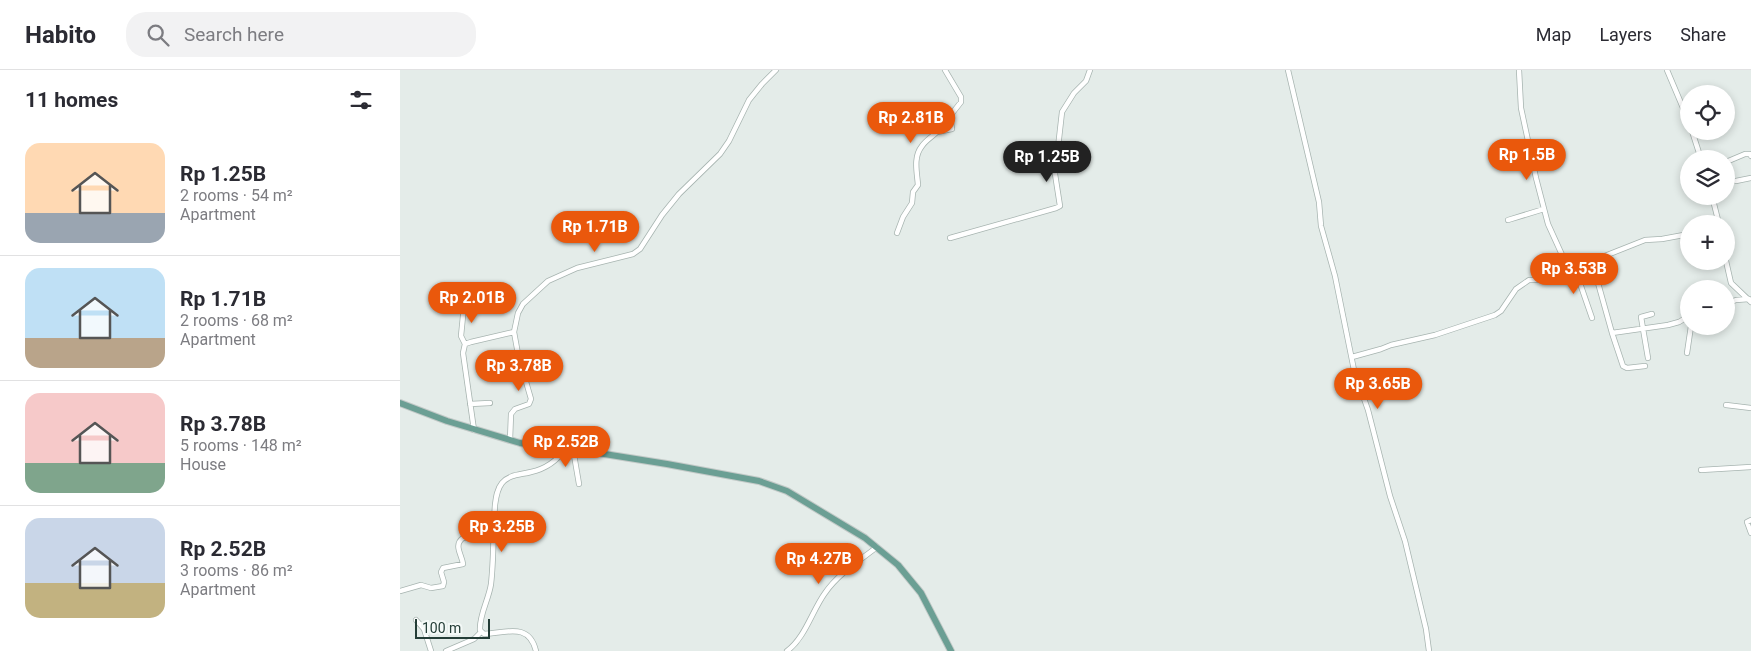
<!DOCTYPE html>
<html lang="en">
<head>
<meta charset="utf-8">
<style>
  :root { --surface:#fff; --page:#f2f2f3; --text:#2b2b33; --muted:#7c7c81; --line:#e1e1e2; --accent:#ea580c }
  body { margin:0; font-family:Roboto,sans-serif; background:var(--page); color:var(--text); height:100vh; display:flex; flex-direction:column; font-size:19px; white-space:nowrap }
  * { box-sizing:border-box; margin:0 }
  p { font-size:16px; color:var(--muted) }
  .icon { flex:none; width:28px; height:28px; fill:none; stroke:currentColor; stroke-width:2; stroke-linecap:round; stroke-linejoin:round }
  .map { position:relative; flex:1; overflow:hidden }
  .panel { display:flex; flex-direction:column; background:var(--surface); width:400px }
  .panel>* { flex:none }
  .controls { position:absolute; left:1280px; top:15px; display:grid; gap:10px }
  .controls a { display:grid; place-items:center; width:55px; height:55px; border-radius:50%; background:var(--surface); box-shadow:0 2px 8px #0003; font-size:25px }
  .scale { position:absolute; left:15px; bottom:12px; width:75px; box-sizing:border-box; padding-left:5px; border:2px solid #243d37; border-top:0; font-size:14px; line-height:18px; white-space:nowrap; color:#243d37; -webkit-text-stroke:4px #f4f9f7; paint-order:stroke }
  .price { position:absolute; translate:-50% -42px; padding:0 11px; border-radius:18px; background:var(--accent); color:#fff; font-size:16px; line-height:32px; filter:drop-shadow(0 1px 2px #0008) }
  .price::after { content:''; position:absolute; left:50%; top:30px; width:15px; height:11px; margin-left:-8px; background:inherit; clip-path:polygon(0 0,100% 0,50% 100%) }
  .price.active { background:#222; color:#fff }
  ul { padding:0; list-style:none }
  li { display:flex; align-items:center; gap:15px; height:125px; padding:0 25px }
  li+li { border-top:1px solid var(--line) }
  li span { display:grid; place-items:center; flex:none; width:140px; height:100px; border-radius:15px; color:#555 }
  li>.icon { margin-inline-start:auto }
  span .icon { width:60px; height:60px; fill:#fffc; stroke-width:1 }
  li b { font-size:21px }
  h2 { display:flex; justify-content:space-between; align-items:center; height:60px; padding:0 25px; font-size:21px }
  header { display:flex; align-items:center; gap:30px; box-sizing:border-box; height:70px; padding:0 25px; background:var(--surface); border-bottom:1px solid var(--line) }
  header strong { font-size:24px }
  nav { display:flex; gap:28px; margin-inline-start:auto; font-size:18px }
  .search { width:350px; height:45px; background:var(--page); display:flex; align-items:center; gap:12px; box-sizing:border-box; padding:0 18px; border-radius:20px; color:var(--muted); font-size:19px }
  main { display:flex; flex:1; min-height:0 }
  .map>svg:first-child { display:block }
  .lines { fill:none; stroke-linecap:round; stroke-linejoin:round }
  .minor-casing { stroke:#a7b4b0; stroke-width:6 }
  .primary-casing { stroke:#c2c9c7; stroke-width:8 }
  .minor { stroke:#fff; stroke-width:4.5 }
  .primary { stroke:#6b9f94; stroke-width:6 }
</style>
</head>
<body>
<header>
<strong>Habito</strong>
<div class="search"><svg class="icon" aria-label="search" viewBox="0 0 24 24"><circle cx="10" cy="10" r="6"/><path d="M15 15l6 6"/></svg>Search here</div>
<nav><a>Map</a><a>Layers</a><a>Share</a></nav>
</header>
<main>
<section class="panel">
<h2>11 homes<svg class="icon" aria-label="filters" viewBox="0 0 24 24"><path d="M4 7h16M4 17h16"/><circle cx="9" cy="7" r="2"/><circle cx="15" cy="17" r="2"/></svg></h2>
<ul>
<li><span style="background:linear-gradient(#ffd9b3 70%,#9aa5b1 0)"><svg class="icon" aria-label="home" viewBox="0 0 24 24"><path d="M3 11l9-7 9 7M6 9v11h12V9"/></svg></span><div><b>Rp 1.25B</b><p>2 rooms · 54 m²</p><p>Apartment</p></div></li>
<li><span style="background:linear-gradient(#bfe0f5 70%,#b9a48a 0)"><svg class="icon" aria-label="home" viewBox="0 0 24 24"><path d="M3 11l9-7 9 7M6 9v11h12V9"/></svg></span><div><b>Rp 1.71B</b><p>2 rooms · 68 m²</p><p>Apartment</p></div></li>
<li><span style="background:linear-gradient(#f6c9c9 70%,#7fa58c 0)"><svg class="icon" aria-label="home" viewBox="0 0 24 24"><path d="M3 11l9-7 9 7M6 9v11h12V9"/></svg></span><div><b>Rp 3.78B</b><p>5 rooms · 148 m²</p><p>House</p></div></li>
<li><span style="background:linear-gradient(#c9d6e8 65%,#c2b280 0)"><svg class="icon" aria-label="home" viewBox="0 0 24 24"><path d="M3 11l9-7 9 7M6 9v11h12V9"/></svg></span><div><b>Rp 2.52B</b><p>3 rooms · 86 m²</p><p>Apartment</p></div></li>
</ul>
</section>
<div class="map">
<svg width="1351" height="581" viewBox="0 0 1351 581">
  <rect width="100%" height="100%" fill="#e4ece9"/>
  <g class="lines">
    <defs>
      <path id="minor" d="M888,0L919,132L921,156L935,206L954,300L968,340L990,426L1005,471L1026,559L1029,581
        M1119,0L1121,38L1136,108L1148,154L1168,198
        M1267,0L1289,52
        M1292,61L1301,89
        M1326,92L1345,84H1350L1351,86
        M1336,111L1351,108
        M1312,126L1319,154
        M1108,150L1144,139
        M497,163L503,147L512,133L513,122L518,115C517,102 513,87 522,76C526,70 532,67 537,62L552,59L550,46L561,32V27L545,0
        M550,168L656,138L660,136L655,104L662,42L674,23L686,11L690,0
        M1191,188L1212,263L1268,255L1279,252L1289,246
        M1326,191L1331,213L1351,232
        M1174,196L1192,248
        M1326,234L1336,230L1349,229
        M64,236L61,266L65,274
        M1212,263L1223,296L1227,298L1245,296
        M1287,283L1291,256
        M952,287L981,279L991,275L1035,265L1095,245L1101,241L1116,219L1129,210H1142L1191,188L1202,187L1245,170L1262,169L1289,164
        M1248,288L1241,247L1252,244
        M70,334L90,333
        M1326,335L1351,338
        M74,360L63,283L65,274L71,272L114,262L118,243L123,234L148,211L177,198L233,184L240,179L262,145L279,124L320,84L329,71L349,30L362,14L376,0
        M110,370L111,344L115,339L129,334L131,329L118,284L114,262
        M173,379L179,414
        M1301,400L1351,397
        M1351,450L1347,452L1351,463
        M0,521L21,515L31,518L43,516L44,512L41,502L43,498L63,494C62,485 53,475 63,468L93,461
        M16,550L24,559L31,581
        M46,581L74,569L81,562
        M136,581C129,552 106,563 84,564L80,560C79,545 89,529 91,514C94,488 93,461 95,435C96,427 97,419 102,413C110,404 120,405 131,402C145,399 157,391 166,378
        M387,581C405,568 412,541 425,523C438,504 459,491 477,477"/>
      <path id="primary" d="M0,333L47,351L120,373L146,377L173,379L267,394L359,411L387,421L465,468L498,495L521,523L551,581"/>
    </defs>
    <use href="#minor" class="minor-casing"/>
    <use href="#primary" class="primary-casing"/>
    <use href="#minor" class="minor"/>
    <use href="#primary" class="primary"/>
  </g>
</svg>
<div class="controls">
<a><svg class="icon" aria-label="locate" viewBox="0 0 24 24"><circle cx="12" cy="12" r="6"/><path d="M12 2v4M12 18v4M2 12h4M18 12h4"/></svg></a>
<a><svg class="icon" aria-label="layers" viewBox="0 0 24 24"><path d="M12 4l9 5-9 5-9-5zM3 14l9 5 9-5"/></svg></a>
<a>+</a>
<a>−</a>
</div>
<div class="scale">100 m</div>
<b class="price" style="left:511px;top:74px">Rp 2.81B</b>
<b class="price" style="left:1127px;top:111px">Rp 1.5B</b>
<b class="price active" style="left:647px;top:113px">Rp 1.25B</b>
<b class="price" style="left:195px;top:183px">Rp 1.71B</b>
<b class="price" style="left:1174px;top:225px">Rp 3.53B</b>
<b class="price" style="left:72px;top:254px">Rp 2.01B</b>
<b class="price" style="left:119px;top:322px">Rp 3.78B</b>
<b class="price" style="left:978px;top:340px">Rp 3.65B</b>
<b class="price" style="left:166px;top:398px">Rp 2.52B</b>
<b class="price" style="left:102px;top:483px">Rp 3.25B</b>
<b class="price" style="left:419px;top:515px">Rp 4.27B</b>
</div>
</main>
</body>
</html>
